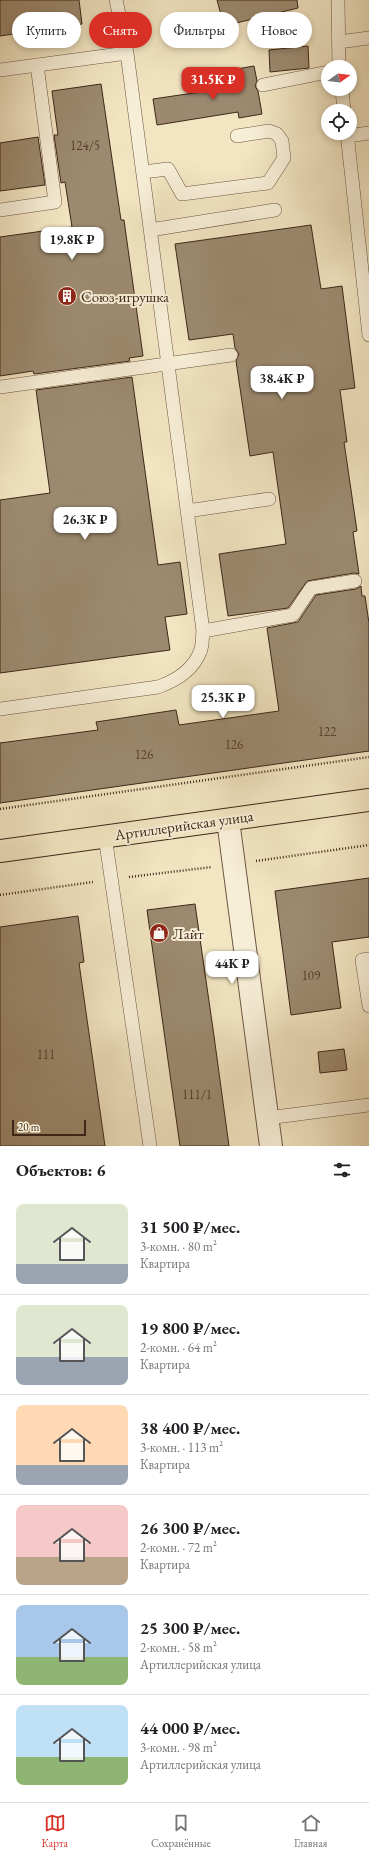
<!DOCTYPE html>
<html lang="ru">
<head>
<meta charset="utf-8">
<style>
  :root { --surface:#fff; --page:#f2f2f2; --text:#202124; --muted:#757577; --line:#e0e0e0; --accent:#d93025 }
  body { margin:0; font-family:"EB Garamond",serif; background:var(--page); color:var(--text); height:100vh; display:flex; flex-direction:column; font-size:15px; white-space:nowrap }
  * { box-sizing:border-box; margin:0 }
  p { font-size:13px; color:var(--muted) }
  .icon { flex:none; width:22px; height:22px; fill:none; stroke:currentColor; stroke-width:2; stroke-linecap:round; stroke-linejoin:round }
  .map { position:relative; height:1146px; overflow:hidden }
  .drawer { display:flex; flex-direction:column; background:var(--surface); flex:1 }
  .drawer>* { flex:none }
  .top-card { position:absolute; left:12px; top:12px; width:345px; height:36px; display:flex; gap:8px }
  .needle { width:26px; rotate:76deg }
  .tools { position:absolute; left:321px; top:60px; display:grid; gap:8px }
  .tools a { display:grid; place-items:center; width:36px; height:36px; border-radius:50%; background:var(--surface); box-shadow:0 2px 6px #0003; font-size:20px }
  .scale { position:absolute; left:12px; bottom:10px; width:74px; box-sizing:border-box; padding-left:4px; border:2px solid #3e2718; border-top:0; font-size:11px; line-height:14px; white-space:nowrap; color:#3e2718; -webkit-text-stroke:3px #f7eed7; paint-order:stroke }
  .price { position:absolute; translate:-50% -34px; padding:0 9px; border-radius:8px; background:#fff; color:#222; font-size:13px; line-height:26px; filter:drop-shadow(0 1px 2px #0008) }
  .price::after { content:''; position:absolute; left:50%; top:24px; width:12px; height:9px; margin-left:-6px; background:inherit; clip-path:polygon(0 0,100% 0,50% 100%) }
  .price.selected { background:var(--accent); color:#fff }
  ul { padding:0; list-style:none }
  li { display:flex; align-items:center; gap:12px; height:100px; padding:0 16px }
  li+li { border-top:1px solid var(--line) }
  li span { display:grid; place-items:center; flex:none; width:112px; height:80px; border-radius:8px; color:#555 }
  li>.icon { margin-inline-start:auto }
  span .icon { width:48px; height:48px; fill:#fffc; stroke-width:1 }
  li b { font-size:17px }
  h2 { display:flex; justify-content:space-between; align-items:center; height:48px; padding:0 16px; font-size:17px }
  .chip { padding:0 14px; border-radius:18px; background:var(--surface); box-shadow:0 2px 6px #0003; font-size:14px; line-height:36px }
  .chip.selected { background:var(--accent); color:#fff }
  .menu { display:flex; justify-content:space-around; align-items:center; height:56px; border-top:1px solid var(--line); background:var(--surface); font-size:11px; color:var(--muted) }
  .menu a { display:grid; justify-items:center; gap:2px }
  .menu .selected { color:var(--accent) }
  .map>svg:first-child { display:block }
  .building { fill:#9c8a70; stroke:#3e2718 }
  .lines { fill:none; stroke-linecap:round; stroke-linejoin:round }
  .service-casing { stroke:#6b5642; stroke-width:14 }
  .minor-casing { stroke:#6b5642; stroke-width:24 }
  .primary-casing { stroke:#3e2718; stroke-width:24 }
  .path { stroke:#3e2718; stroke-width:2.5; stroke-dasharray:1 2; stroke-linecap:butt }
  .service { stroke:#f7eed7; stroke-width:13 }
  .minor { stroke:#f7eed7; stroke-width:22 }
  .primary { stroke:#f2e5c2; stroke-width:22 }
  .labels { text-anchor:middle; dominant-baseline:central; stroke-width:4; stroke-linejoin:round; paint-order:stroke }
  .number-label { font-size:13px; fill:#56402e }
  .poi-label { font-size:15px; fill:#3e2718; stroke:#f7eed7; text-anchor:start }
  .street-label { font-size:15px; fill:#3e2718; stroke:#f7eed7 }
</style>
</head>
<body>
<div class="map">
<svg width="369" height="1146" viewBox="0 0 369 1146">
  <rect width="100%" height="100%" fill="#f2e5c2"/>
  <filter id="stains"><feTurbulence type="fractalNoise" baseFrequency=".005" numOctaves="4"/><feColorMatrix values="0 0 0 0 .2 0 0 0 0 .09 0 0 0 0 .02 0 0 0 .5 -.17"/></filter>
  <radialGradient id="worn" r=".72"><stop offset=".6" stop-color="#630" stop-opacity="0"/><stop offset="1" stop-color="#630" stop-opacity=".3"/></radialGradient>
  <path class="building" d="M0,0H79L82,24L0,36Z
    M217,0H297L298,8L224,26Z
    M308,46L309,68L270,72L269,50Z
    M254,66L257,81L255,86L258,91L262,114L239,118L238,112L157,125L153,99L234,87L231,70Z
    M101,84L121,220H124L143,356L129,358L130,361L34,374L33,371L0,376V237L72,227L65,182L61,183L54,135H58L52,91Z
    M38,137L45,185L0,191V143Z
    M311,225L321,289L342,286L355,388L340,390L347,442H344L357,531L353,532L359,574L354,573L307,581L288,608L228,616L219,554L286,544L283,523L273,452L250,456L236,361L239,354L235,348L233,334L189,340L175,244Z
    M132,377L158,565L180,562L187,614L165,617L170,650L0,673V500L50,493L36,390Z
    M361,586L362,596H365L369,623V751L0,803V743L98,730L96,722L176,710L179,725L279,711L267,628L298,622L316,595L356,589Z
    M369,878V937L332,942L341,1008L291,1015L275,891Z
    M195,904L214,1036L229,1146H180L147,910Z
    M78,916L84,962L79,963L105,1146H0V927Z
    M344,1049L347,1070L320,1073L318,1052Z"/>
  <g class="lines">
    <defs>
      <path id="service" d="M338,0L339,67
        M339,42L369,38
        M0,70L127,53
        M263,85L328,72
        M342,89L344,111
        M347,133L369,335
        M348,136L369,133
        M143,172L168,169L182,194L268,183L284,158L282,141L277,134L269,131L237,136
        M0,210L55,202L37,65
        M150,230L275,210
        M0,387L231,355
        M187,511L269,499
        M203,631L293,615L311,588L355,581
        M0,709L158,687C175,681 193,670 200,652C203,646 202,637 203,631L127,53L116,0
        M105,836L150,1146
        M369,959L362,960L369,1006
        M267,1118L369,1105"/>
      <path id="minor" d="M228,820L271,1146"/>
      <path id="primary" d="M0,851L369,800"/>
    </defs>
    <use href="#service" class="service-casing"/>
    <use href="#minor" class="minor-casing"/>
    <use href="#primary" class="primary-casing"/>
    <path class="path" d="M0,809L369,757
      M256,861L369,845
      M129,877L212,867
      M0,895L93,882"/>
    <use href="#service" class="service"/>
    <use href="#minor" class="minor"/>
    <use href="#primary" class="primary"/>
  </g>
  <defs>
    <symbol id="building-disc" viewBox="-11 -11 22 22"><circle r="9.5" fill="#8f2418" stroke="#f7eed7"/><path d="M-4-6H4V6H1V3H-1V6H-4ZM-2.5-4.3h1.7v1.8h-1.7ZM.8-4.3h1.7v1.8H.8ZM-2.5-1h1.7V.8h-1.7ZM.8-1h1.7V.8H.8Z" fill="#fff"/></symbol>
    <symbol id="shop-disc" viewBox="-11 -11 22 22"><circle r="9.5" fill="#8f2418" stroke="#f7eed7"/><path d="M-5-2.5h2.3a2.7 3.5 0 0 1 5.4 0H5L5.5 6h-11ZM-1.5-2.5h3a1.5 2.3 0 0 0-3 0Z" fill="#fff"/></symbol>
  </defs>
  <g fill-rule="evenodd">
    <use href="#building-disc" x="56" y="285" width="22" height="22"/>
    <use href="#shop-disc" x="148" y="922" width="22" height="22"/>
  </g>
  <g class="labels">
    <g class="number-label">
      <text x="85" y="145">124/5</text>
      <text x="327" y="731">122</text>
      <text x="234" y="744">126</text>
      <text x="144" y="754">126</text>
      <text x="311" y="975">109</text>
      <text x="46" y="1054">111</text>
      <text x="197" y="1094">111/1</text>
    </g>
    <g class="poi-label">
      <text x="81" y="296">Союз-игрушка</text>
      <text x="173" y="933">Лайт</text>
    </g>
    <g class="street-label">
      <text transform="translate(184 825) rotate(-8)">Артиллерийская улица</text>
    </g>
  </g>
  <rect width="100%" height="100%" filter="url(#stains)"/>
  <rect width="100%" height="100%" fill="url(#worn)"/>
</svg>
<div class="tools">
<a><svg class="needle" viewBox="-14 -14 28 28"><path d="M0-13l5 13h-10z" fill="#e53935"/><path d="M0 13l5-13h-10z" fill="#757577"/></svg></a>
<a><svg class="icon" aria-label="locate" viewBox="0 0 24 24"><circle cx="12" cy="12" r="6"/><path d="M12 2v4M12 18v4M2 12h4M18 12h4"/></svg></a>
</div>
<div class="scale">20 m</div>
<b class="price selected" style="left:213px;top:101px">31.5K ₽</b>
<b class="price" style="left:72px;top:261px">19.8K ₽</b>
<b class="price" style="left:282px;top:400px">38.4K ₽</b>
<b class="price" style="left:85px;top:541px">26.3K ₽</b>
<b class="price" style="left:223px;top:719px">25.3K ₽</b>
<b class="price" style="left:232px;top:985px">44K ₽</b>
<div class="top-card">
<a class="chip">Купить</a>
<a class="chip selected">Снять</a>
<a class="chip">Фильтры</a>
<a class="chip">Новое</a>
</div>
</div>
<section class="drawer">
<h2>Объектов: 6<svg class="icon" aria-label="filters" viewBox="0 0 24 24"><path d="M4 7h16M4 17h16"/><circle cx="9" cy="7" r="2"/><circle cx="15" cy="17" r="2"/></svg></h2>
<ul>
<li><span style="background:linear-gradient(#dfe7d0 75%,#9aa5b1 0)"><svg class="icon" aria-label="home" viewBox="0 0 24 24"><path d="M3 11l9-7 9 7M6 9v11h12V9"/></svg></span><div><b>31 500 ₽/мес.</b><p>3-комн. · 80 m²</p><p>Квартира</p></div></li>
<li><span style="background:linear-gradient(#dfe7d0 65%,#9aa5b1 0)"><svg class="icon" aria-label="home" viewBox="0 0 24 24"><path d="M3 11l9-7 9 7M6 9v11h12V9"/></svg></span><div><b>19 800 ₽/мес.</b><p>2-комн. · 64 m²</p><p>Квартира</p></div></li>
<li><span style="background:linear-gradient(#ffd9b3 75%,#9aa5b1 0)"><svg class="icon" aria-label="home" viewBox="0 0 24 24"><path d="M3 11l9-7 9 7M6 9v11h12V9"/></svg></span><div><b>38 400 ₽/мес.</b><p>3-комн. · 113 m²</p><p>Квартира</p></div></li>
<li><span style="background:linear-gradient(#f6c9c9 65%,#b9a48a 0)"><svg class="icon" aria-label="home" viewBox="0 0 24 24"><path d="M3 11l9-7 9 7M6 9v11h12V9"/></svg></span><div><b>26 300 ₽/мес.</b><p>2-комн. · 72 m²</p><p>Квартира</p></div></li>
<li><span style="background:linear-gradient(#a9c7e8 65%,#8fb573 0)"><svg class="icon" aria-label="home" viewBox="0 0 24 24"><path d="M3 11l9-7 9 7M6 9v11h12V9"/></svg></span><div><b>25 300 ₽/мес.</b><p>2-комн. · 58 m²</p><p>Артиллерийская улица</p></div></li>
<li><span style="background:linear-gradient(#bfe0f5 65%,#8fb573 0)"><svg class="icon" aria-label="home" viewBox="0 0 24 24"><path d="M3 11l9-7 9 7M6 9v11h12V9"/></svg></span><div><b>44 000 ₽/мес.</b><p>3-комн. · 98 m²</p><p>Артиллерийская улица</p></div></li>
</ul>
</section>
<nav class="menu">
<a class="selected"><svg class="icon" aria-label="map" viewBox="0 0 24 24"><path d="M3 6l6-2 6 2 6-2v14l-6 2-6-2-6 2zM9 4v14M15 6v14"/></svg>Карта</a>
<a><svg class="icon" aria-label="saved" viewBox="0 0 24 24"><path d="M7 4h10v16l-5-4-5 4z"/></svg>Сохранённые</a>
<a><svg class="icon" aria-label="home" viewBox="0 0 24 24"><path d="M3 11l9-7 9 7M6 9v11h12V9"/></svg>Главная</a>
</nav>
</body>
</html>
